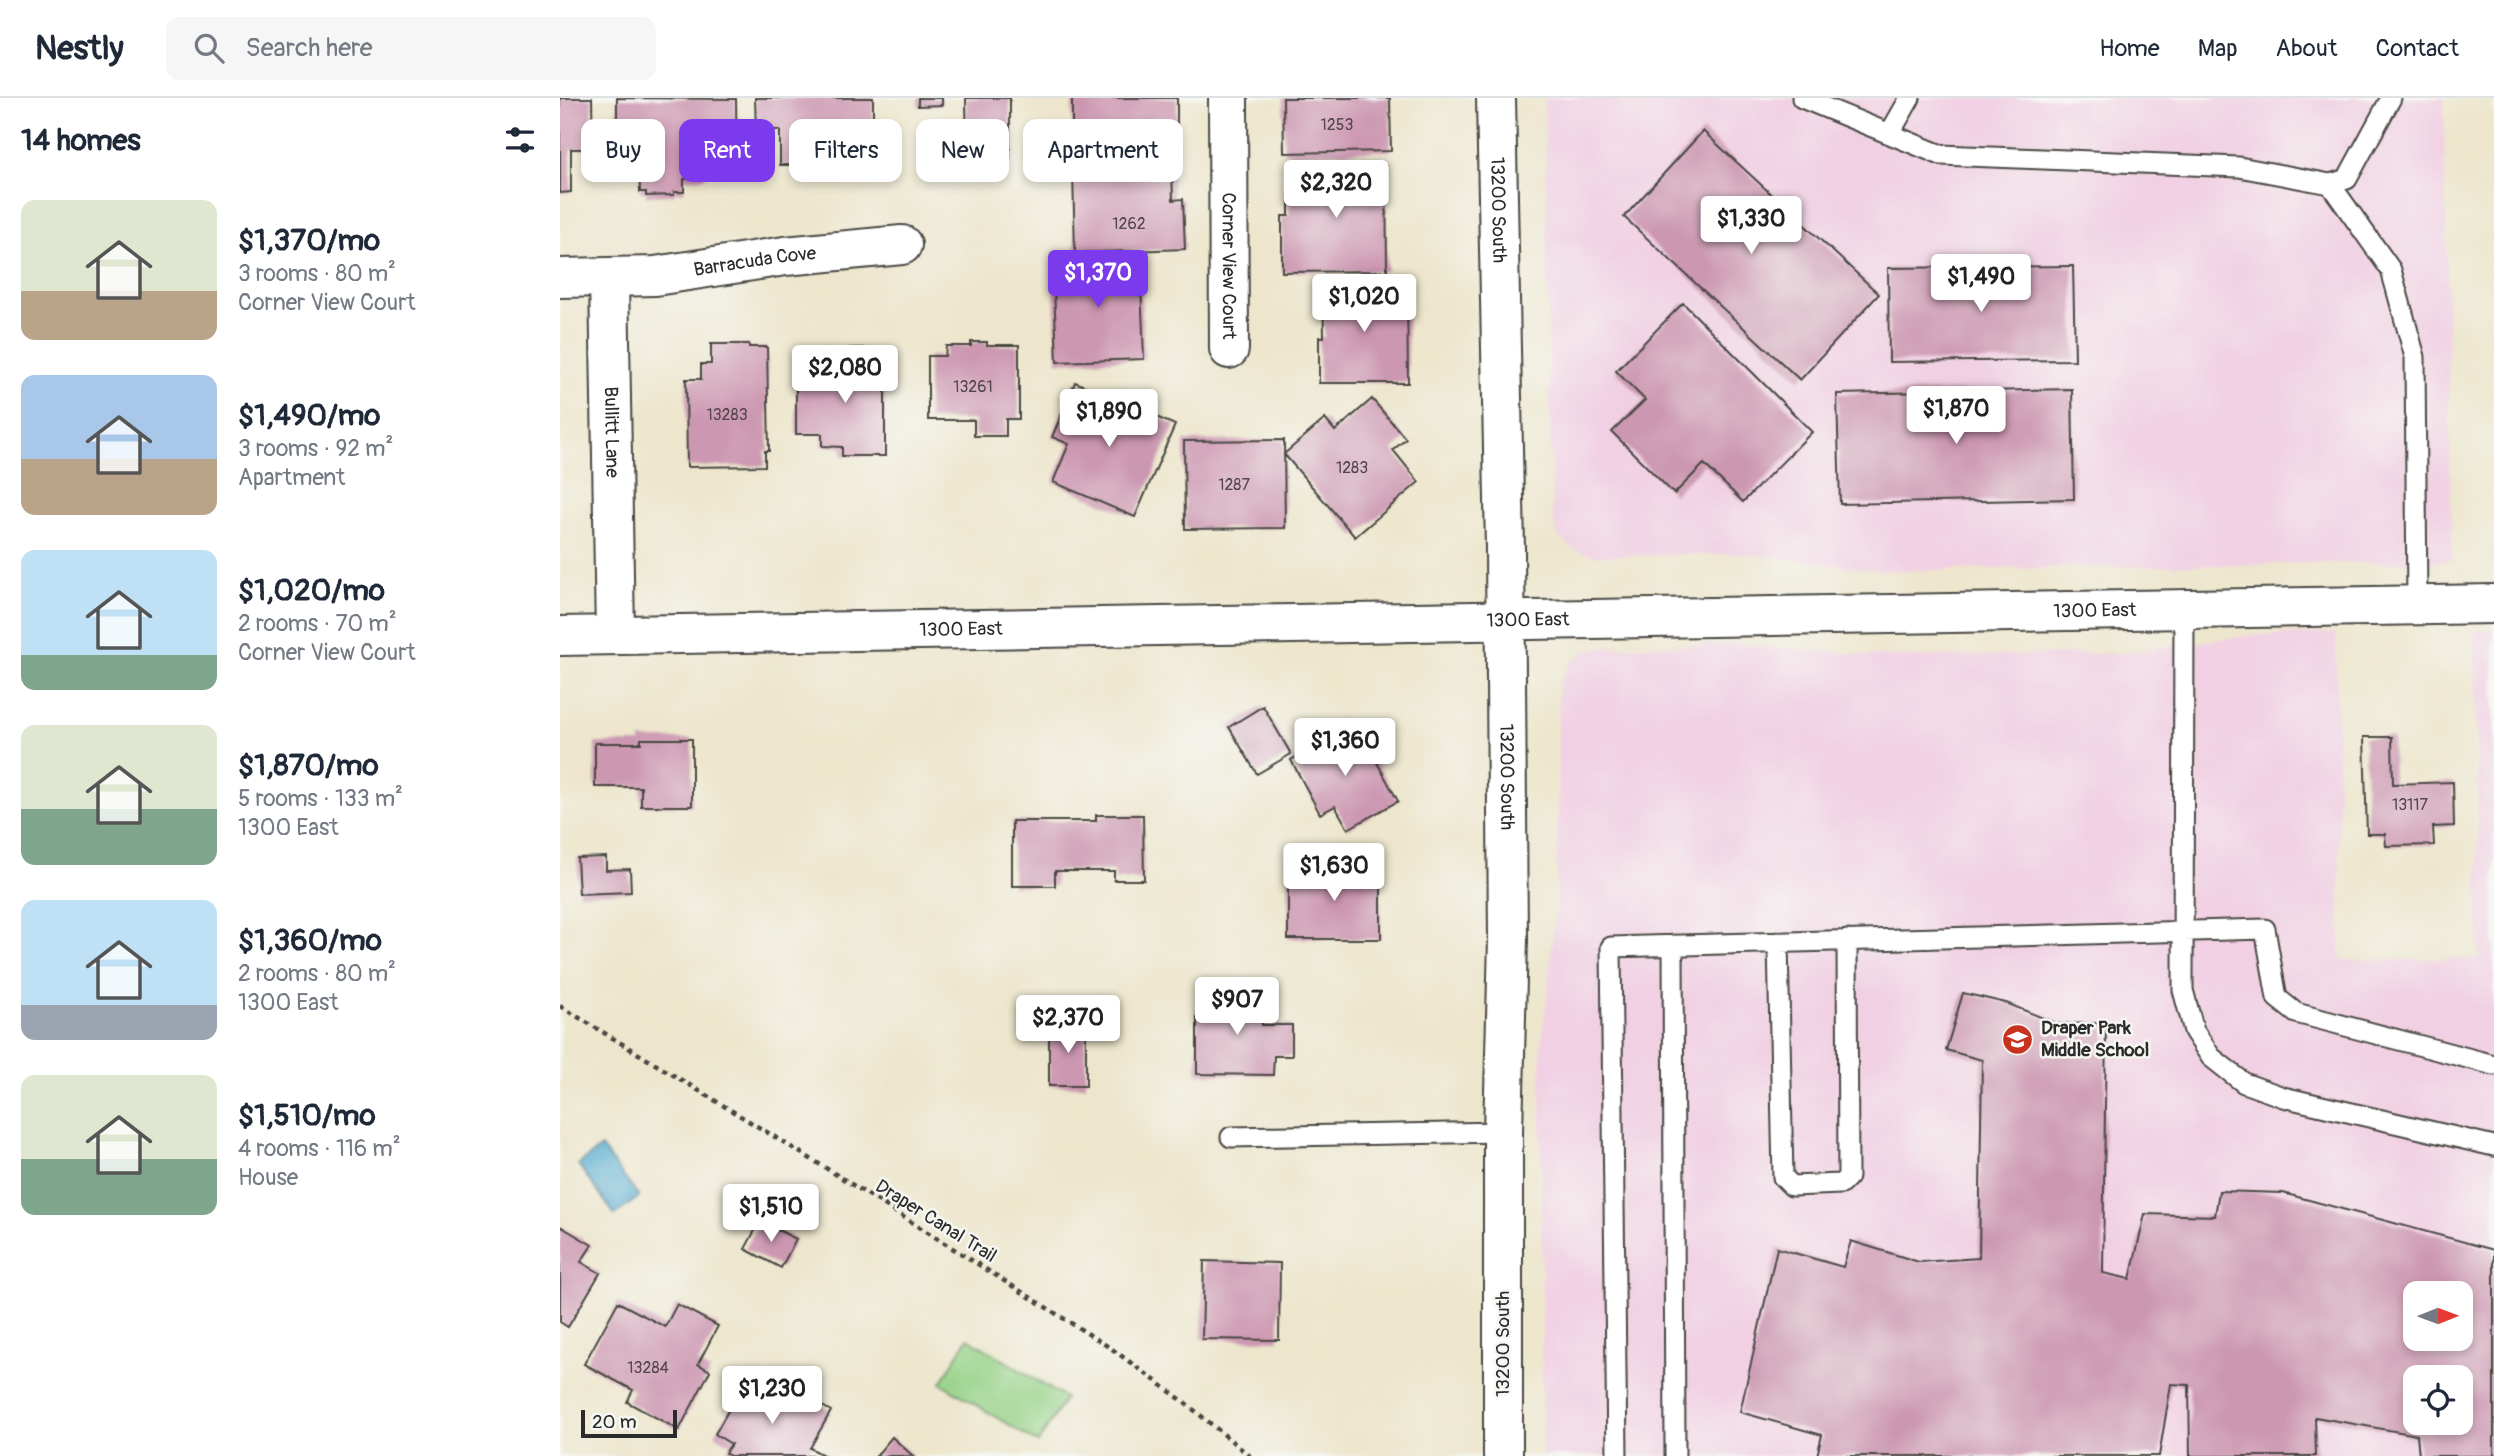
<!DOCTYPE html>
<html lang="en">
<head>
<meta charset="utf-8">
<style>
  :root { --surface:#fff; --page:#f6f6f7; --text:#1f2937; --muted:#747a83; --line:#e0e1e3; --accent:#7c3aed }
  body { margin:0; font-family:Pangolin,sans-serif; background:var(--page); color:var(--text); height:100vh; display:flex; flex-direction:column; font-size:26px; white-space:nowrap }
  * { box-sizing:border-box; margin:0 }
  p { font-size:23px; color:var(--muted) }
  .icon { flex:none; width:38px; height:38px; fill:none; stroke:currentColor; stroke-width:2; stroke-linecap:round; stroke-linejoin:round }
  .map { position:relative; flex:1; overflow:hidden }
  .panel { display:flex; flex-direction:column; background:var(--surface); width:560px }
  .panel>* { flex:none }
  .guide { position:absolute; left:21px; top:21px; width:665px; height:63px; display:flex; gap:14px }
  .needle { width:46px; rotate:89deg }
  .fabs { position:absolute; left:1843px; top:1183px; display:grid; gap:14px }
  .fabs a { display:grid; place-items:center; width:70px; height:70px; border-radius:14px; background:var(--surface); box-shadow:0 4px 10px #0003; font-size:35px }
  .scale { position:absolute; left:21px; bottom:18px; width:96px; box-sizing:border-box; padding-left:7px; border:4px solid #2b2b2b; border-top:0; font-size:19px; line-height:24px; white-space:nowrap; color:#2b2b2b; -webkit-text-stroke:5px #f6f6f2; paint-order:stroke }
  .price { position:absolute; translate:-50% -60px; padding:0 16px; border-radius:7px; background:#fff; color:#222; font-size:23px; line-height:46px; filter:drop-shadow(0 2px 4px #0008) }
  .price::after { content:''; position:absolute; left:50%; top:42px; width:21px; height:16px; margin-left:-10px; background:inherit; clip-path:polygon(0 0,100% 0,50% 100%) }
  .price.active { background:var(--accent); color:#fff }
  ul { padding:0; list-style:none }
  li { display:flex; align-items:center; gap:21px; height:175px; padding:0 21px }
  li span { display:grid; place-items:center; flex:none; width:196px; height:140px; border-radius:14px; color:#555 }
  li>.icon { margin-inline-start:auto }
  span .icon { width:84px; height:84px; fill:#fffc; stroke-width:1 }
  li b { font-size:30px }
  h2 { display:flex; justify-content:space-between; align-items:center; height:84px; padding:0 21px; font-size:30px }
  .tag { padding:0 24px; border-radius:14px; background:var(--surface); box-shadow:0 4px 10px #0003; font-size:24px; line-height:63px }
  .tag.active { background:var(--accent); color:#fff }
  header { display:flex; align-items:center; gap:42px; box-sizing:border-box; height:98px; padding:0 35px; background:var(--surface); border-bottom:2px solid var(--line) }
  header strong { font-size:33px }
  nav { display:flex; gap:38px; margin-inline-start:auto; font-size:24px }
  .search { width:490px; height:63px; background:var(--page); display:flex; align-items:center; gap:18px; box-sizing:border-box; padding:0 24px; border-radius:14px; color:var(--muted); font-size:26px }
  main { display:flex; flex:1; min-height:0 }
  .map>svg:first-child { display:block }
  .built { fill:#f1d0e3; fill-rule:evenodd }
  .green { fill:#96d287; stroke:#607e59; stroke-width:2 }
  .water { fill:#51a9ce; stroke:#3e6a7c; stroke-width:2 }
  .building { fill:#cc97b1; fill-rule:evenodd }
  .lines { fill:none; stroke-linecap:round; stroke-linejoin:round }
  .lane-casing { stroke:#484743; stroke-width:23 }
  .street-casing { stroke:#484743; stroke-width:42 }
  .secondary-casing { stroke:#484743; stroke-width:42 }
  .path { stroke:#484743; stroke-width:4.5; stroke-dasharray:5 5; stroke-linecap:butt }
  .lane { stroke:#fff; stroke-width:19 }
  .street { stroke:#fff; stroke-width:38 }
  .secondary { stroke:#fff; stroke-width:38 }
  .labels { text-anchor:middle; dominant-baseline:central; stroke-width:5; stroke-linejoin:round; paint-order:stroke }
  .number-label { font-size:16px; fill:#53464c }
  .street-label { font-size:19px; fill:#2b2b2b; stroke:#f6f6f2 }
  .poi-label { font-size:19px; font-weight:bold; fill:#2b2b2b; stroke:#f6f6f2; text-anchor:start }
</style>
</head>
<body>
<header>
<strong>Nestly</strong>
<div class="search"><svg class="icon" aria-label="search" viewBox="0 0 24 24"><circle cx="10" cy="10" r="6"/><path d="M15 15l6 6"/></svg>Search here</div>
<nav><a>Home</a><a>Map</a><a>About</a><a>Contact</a></nav>
</header>
<main>
<section class="panel">
<h2>14 homes<svg class="icon" aria-label="filters" viewBox="0 0 24 24"><path d="M4 7h16M4 17h16"/><circle cx="9" cy="7" r="2"/><circle cx="15" cy="17" r="2"/></svg></h2>
<ul>
<li><span style="background:linear-gradient(#dfe7d0 65%,#b9a48a 0)"><svg class="icon" aria-label="home" viewBox="0 0 24 24"><path d="M3 11l9-7 9 7M6 9v11h12V9"/></svg></span><div><b>$1,370/mo</b><p>3 rooms · 80 m²</p><p>Corner View Court</p></div></li>
<li><span style="background:linear-gradient(#a9c7e8 60%,#b9a48a 0)"><svg class="icon" aria-label="home" viewBox="0 0 24 24"><path d="M3 11l9-7 9 7M6 9v11h12V9"/></svg></span><div><b>$1,490/mo</b><p>3 rooms · 92 m²</p><p>Apartment</p></div></li>
<li><span style="background:linear-gradient(#bfe0f5 75%,#7fa58c 0)"><svg class="icon" aria-label="home" viewBox="0 0 24 24"><path d="M3 11l9-7 9 7M6 9v11h12V9"/></svg></span><div><b>$1,020/mo</b><p>2 rooms · 70 m²</p><p>Corner View Court</p></div></li>
<li><span style="background:linear-gradient(#dfe7d0 60%,#7fa58c 0)"><svg class="icon" aria-label="home" viewBox="0 0 24 24"><path d="M3 11l9-7 9 7M6 9v11h12V9"/></svg></span><div><b>$1,870/mo</b><p>5 rooms · 133 m²</p><p>1300 East</p></div></li>
<li><span style="background:linear-gradient(#bfe0f5 75%,#9aa5b1 0)"><svg class="icon" aria-label="home" viewBox="0 0 24 24"><path d="M3 11l9-7 9 7M6 9v11h12V9"/></svg></span><div><b>$1,360/mo</b><p>2 rooms · 80 m²</p><p>1300 East</p></div></li>
<li><span style="background:linear-gradient(#dfe7d0 60%,#7fa58c 0)"><svg class="icon" aria-label="home" viewBox="0 0 24 24"><path d="M3 11l9-7 9 7M6 9v11h12V9"/></svg></span><div><b>$1,510/mo</b><p>4 rooms · 116 m²</p><p>House</p></div></li>
</ul>
</section>
<div class="map">
<svg width="1934" height="1358" viewBox="0 0 1934 1358">
  <rect width="100%" height="100%" fill="#f6f6f2"/>
  <filter id="ink" filterUnits="userSpaceOnUse"><feTurbulence type="fractalNoise" baseFrequency=".0143" numOctaves="2"/><feDisplacementMap in="SourceGraphic" scale="14" xChannelSelector="R" yChannelSelector="G"/><feConvolveMatrix kernelMatrix="1 2 1 2 8 2 1 2 1" color-interpolation-filters="sRGB"/></filter>
  <filter id="wash" filterUnits="userSpaceOnUse"><feTurbulence type="fractalNoise" baseFrequency=".00686" numOctaves="4" result="noise"/><feDisplacementMap in="SourceGraphic" scale="28" xChannelSelector="R" yChannelSelector="G"/><feGaussianBlur stdDeviation="1.57" result="paint"/><feColorMatrix in="noise" values="0 0 0 0 0 0 0 0 0 0 0 0 0 0 0 0 0 1.4 0 .05"/><feComposite in="paint" operator="in"/></filter>
  <g filter="url(#wash)">
    <rect width="100%" height="100%" fill="#ede6cc"/>
    <path class="built" d="M984,0H1884L1892,463L1324,473L1186,456L1035,458L1013,451L998,438L992,417Z
      M1934,532V1358H982L981,952L997,798L998,596L999,583L1011,564L1023,555L1035,550L1048,549L1176,546L1334,559L1559,555L1692,537L1776,535L1781,862L1919,860L1915,533ZM1855,1195H1900V1241H1855ZM1855,1279H1900V1325H1855Z"/>
    <path class="green" d="M408,1240L505,1300L478,1345L381,1285Z"/>
    <path class="water" d="M41,1049L79,1099L55,1117L18,1067Z"/>
    <g id="blocks">
      <path class="building" d="M0,0H32L33,51H11V94L0,95Z
        M57,0L176,1L177,65L145,66V80L124,81V94H114V97L86,98V94H80L79,63H57Z
        M195,0H313V42L260,43V67H220V32H196Z
        M358,0H382V7L358,8Z
        M406,0H450V60H407Z
        M512,0H617V39H590L589,46L512,47Z
        M723,0H830L831,53L724,55Z
        M1143,33L1319,196L1240,282L1064,119Z
        M602,52L603,71H612L613,102L623,101L625,151L515,155L513,73L552,72V54Z
        M826,68L827,173L722,174V118H729V69Z
        M580,161L584,261L497,264L493,164Z
        M1513,168L1515,262L1329,264L1328,170Z
        M847,185L848,285H759V239H764L763,186Z
        M1123,205L1252,334L1183,404L1144,366L1114,396L1052,334L1085,302L1056,273Z
        M411,244H427V247H459V321H446V338H414V322H368V258H385L386,248H411Z
        M151,246H189V249H207L209,353H205V368L127,369L126,281H141V266H151Z
        M290,250H304L305,272H325V358H282V349L262,348V336H236V288H257V256H291Z
        M515,284L615,327L575,419L493,384L509,346L492,339Z
        M1512,291L1514,401L1280,406L1277,296Z
        M812,301L846,341L833,352L859,384L795,439L724,356L765,321L775,333Z
        M724,342L725,430L625,431L624,343Z
        M703,608L731,656L697,676L669,629Z
        M796,626L838,703L788,731L775,708L760,716L731,662Z
        M1804,639H1832L1833,686L1893,684L1894,728L1873,729L1874,747L1826,748L1825,736H1807Z
        M81,641H132V708H81V689H35V645H81Z
        M536,717H583L584,782H554V773H495V788H452V723H536Z
        M46,759V772L70,771L71,794L19,796L17,760Z
        M728,769H821V841H728Z
        M637,892H681V910H703L702,927H732V958H714L713,977L637,976Z
        M1403,895L1446,905L1498,926L1546,925L1543,1175L1570,1181L1585,1116L1655,1118L1659,1093L1723,1095L1934,1152V1358H1859L1857,1337L1755,1319L1756,1358H1630L1629,1287L1611,1286L1599,1358H1257L1262,1337L1180,1314L1217,1150L1283,1169L1291,1143L1359,1164L1419,1160L1422,962L1386,952ZM1855,1195H1900V1241H1855ZM1855,1279H1900V1325H1855Z
        M489,925H526V988H489Z
        M200,1123L236,1141L221,1170L185,1151Z
        M0,1128L32,1147L21,1164L40,1175L8,1229L0,1224Z
        M644,1163L720,1165L719,1242L642,1241Z
        M58,1204L105,1229L117,1206L158,1228L138,1266L150,1273L119,1332L67,1304L73,1292L24,1266Z
        M182,1288L217,1309L229,1289L271,1313L250,1350L265,1358H170L165,1355L171,1346L155,1336Z
        M332,1339L353,1358H316Z"/>
    </g>
  </g>
  <g filter="url(#ink)">
    <use href="#blocks" fill-opacity="0" stroke="#484743" stroke-width="2"/>
    <g class="lines">
      <defs>
        <path id="lane" d="M1242,0L1381,57L1679,69L1770,86L1787,81L1831,0
          M1330,35L1350,0
          M1770,86L1831,172L1855,259L1857,507
          M1624,511L1623,892L1634,933L1651,959L1684,985L1723,999L1934,1048
          M1218,844L1223,1079L1232,1088L1281,1086L1288,1079L1287,842
          M1113,847L1115,1358
          M671,1039L943,1034
          M1057,1358L1051,849L1705,831L1717,900L1736,915L1934,967"/>
        <g id="street">
          <path id="s1" d="M668,0L669,251"/>
          <path id="s2" d="M0,180L95,178L225,158L342,147"/>
          <path id="s3" d="M49,180L55,537"/>
        </g>
        <g id="secondary">
          <path id="s4" d="M936,0L945,451L948,841L943,1034V1358"/>
          <path id="s5" d="M0,538L1934,506"/>
        </g>
      </defs>
      <use href="#lane" class="lane-casing"/>
      <use href="#street" class="street-casing"/>
      <use href="#secondary" class="secondary-casing"/>
      <path class="path" d="M0,908L269,1072L552,1251L623,1303L690,1358"/>
      <use href="#lane" class="lane"/>
      <use href="#street" class="street"/>
      <use href="#secondary" class="secondary"/>
    </g>
  </g>
  <defs>
    <symbol id="school-disc" viewBox="-11 -11 22 22"><circle r="9.5" fill="#c8321e" stroke="#f6f6f2"/><path d="M0-5L7-2L0 1L-7-2ZM-4 1L0 2.5L4 1V4Q0 6-4 4Z" fill="#fff"/></symbol>
  </defs>
  <g fill-rule="evenodd">
    <use href="#school-disc" x="1440" y="924" width="35" height="35"/>
  </g>
  <g class="labels">
    <g class="number-label">
      <text x="777" y="27">1253</text>
      <text x="569" y="126">1262</text>
      <text x="413" y="289">13261</text>
      <text x="167" y="317">13283</text>
      <text x="792" y="370">1283</text>
      <text x="674" y="387">1287</text>
      <text x="1850" y="707">13117</text>
      <text x="88" y="1270">13284</text>
    </g>
    <g class="street-label">
      <text stroke="none"><textPath href="#s4" startOffset="112">13200 South</textPath></text>
      <text stroke="none"><textPath href="#s2" startOffset="196">Barracuda Cove</textPath></text>
      <text stroke="none"><textPath href="#s1" startOffset="168">Corner View Court</textPath></text>
      <text stroke="none"><textPath href="#s3" startOffset="154">Bullitt Lane</textPath></text>
      <text stroke="none"><textPath href="#s5" startOffset="1535">1300 East</textPath></text>
      <text stroke="none"><textPath href="#s5" startOffset="968">1300 East</textPath></text>
      <text stroke="none"><textPath href="#s5" startOffset="401">1300 East</textPath></text>
      <text stroke="none"><textPath href="#s4" startOffset="679">13200 South</textPath></text>
      <text transform="translate(376 1123) rotate(32)">Draper Canal Trail</text>
      <text transform="translate(943 1246) rotate(-90)">13200 South</text>
    </g>
    <g class="poi-label">
      <text x="1481" y="930">Draper Park<tspan x="1481" dy="22">Middle School</tspan></text>
    </g>
  </g>
</svg>
<div class="fabs">
<a><svg class="needle" viewBox="-14 -14 28 28"><path d="M0-13l5 13h-10z" fill="#e53935"/><path d="M0 13l5-13h-10z" fill="#747a83"/></svg></a>
<a><svg class="icon" aria-label="locate" viewBox="0 0 24 24"><circle cx="12" cy="12" r="6"/><path d="M12 2v4M12 18v4M2 12h4M18 12h4"/></svg></a>
</div>
<div class="scale">20 m</div>
<b class="price" style="left:776px;top:122px">$2,320</b>
<b class="price" style="left:1191px;top:158px">$1,330</b>
<b class="price active" style="left:538px;top:212px">$1,370</b>
<b class="price" style="left:1421px;top:216px">$1,490</b>
<b class="price" style="left:804px;top:236px">$1,020</b>
<b class="price" style="left:285px;top:307px">$2,080</b>
<b class="price" style="left:1396px;top:348px">$1,870</b>
<b class="price" style="left:549px;top:351px">$1,890</b>
<b class="price" style="left:785px;top:680px">$1,360</b>
<b class="price" style="left:774px;top:805px">$1,630</b>
<b class="price" style="left:677px;top:939px">$907</b>
<b class="price" style="left:508px;top:957px">$2,370</b>
<b class="price" style="left:211px;top:1146px">$1,510</b>
<b class="price" style="left:212px;top:1328px">$1,230</b>
<div class="guide">
<a class="tag">Buy</a>
<a class="tag active">Rent</a>
<a class="tag">Filters</a>
<a class="tag">New</a>
<a class="tag">Apartment</a>
</div>
</div>
</main>
</body>
</html>
